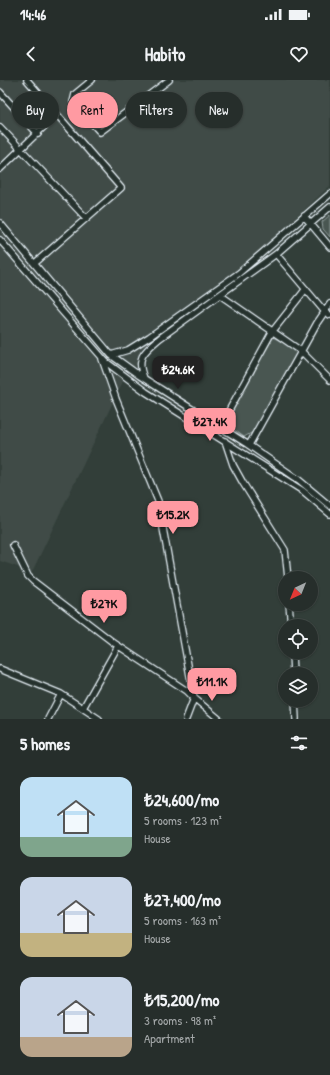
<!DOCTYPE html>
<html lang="en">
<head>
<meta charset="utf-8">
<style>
  :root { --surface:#262e2b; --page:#323a37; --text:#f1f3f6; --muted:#a4a8a9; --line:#424a47; --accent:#ff9aa2 }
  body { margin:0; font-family:"Patrick Hand",sans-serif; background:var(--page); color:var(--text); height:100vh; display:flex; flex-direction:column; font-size:15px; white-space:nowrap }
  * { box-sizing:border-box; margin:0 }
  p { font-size:13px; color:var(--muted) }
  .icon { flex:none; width:22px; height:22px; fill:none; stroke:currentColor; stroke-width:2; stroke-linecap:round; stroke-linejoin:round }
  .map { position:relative; height:639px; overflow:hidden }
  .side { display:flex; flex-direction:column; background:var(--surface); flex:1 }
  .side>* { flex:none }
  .banner { position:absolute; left:12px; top:12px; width:306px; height:36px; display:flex; gap:8px }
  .needle { width:26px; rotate:223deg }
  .buttons { position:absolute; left:278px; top:491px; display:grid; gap:8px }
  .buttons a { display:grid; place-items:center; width:40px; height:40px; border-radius:50%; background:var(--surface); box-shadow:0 1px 3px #0004,0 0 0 1px var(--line); font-size:20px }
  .price { position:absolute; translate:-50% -34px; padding:0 9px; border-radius:8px; background:var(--accent); color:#111; font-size:13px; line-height:26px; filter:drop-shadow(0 1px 2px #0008) }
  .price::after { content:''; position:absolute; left:50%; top:24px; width:12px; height:9px; margin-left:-6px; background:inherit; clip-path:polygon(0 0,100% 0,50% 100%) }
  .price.current { background:#222; color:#fff }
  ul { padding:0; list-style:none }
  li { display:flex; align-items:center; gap:12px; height:100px; padding:0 20px }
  li span { display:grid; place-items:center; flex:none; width:112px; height:80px; border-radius:12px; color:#555 }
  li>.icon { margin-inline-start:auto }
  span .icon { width:48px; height:48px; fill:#fffc; stroke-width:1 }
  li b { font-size:17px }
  h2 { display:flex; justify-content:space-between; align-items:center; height:48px; padding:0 20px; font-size:17px }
  .chip { padding:0 14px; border-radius:18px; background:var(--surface); box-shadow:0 1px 3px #0004,0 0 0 1px var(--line); font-size:14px; line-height:36px }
  .chip.current { background:var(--accent); color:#111 }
  .status { display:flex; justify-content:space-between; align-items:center; height:28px; padding:0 20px; background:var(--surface); direction:ltr }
  .status svg { height:11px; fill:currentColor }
  header { display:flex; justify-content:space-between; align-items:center; height:52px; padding:0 20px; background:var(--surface); font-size:18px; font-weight:700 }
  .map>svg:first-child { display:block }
  .built { fill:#3f4b46 }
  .green { fill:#495651; stroke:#98a4a4 }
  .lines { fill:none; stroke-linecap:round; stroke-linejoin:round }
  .minor-casing { stroke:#e8f1f8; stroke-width:8 }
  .minor { stroke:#26332d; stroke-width:5.5 }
</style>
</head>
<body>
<div class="status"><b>14:46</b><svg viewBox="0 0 49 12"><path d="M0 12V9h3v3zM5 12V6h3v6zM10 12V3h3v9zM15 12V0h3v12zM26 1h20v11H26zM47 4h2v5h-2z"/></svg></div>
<header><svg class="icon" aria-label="back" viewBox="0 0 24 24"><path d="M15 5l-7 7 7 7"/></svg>Habito<svg class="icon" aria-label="heart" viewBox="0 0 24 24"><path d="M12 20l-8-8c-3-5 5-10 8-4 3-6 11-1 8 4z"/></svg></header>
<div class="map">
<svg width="330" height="639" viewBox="0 0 330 639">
  <rect width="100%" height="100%" fill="#323e39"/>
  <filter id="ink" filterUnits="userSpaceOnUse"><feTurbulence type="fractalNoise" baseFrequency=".025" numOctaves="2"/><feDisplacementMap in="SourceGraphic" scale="8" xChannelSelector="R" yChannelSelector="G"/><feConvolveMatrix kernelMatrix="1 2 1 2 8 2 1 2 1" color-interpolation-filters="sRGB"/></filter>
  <g filter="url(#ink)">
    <path class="built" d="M0,0H330V106L126,295L32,492L0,481Z"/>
    <path class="green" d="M330,135V157L323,149L322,142Z
      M273,257L298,271L253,352L244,357L225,343Z"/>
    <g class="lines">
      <defs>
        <path id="minor" d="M27,0L121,108L35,183
          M92,0L75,14L73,22L100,52L169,0
          M0,12L38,54
          M0,47L86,138
          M0,89L57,34
          M304,136L330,167
          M0,143L111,275L140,296L247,364L299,400L330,426
          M0,160L106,282L146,312L303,411L330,434
          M276,174L325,232L330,235
          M220,215L301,271L330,300
          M111,275L128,270L149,257L239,193L330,114
          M102,279L116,319L158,421L194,618L186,639
          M144,298C135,277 145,271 160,258L276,174L330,127
          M220,347L272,252L305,210
          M225,361L233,385L243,403L285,470L288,498
          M249,365L317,243L330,224
          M13,465L28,496L33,501L114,563L187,611L194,618L219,639
          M289,524L291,546
          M292,572L293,594
          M0,589L61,614L99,639
          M295,620L296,639
          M83,628L118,566
          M48,639L61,614"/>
      </defs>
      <use href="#minor" class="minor-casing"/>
      <use href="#minor" class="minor"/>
    </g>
  </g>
</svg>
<div class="buttons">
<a><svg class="needle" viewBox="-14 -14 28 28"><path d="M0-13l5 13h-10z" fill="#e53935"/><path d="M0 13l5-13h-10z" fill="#a4a8a9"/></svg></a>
<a><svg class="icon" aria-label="locate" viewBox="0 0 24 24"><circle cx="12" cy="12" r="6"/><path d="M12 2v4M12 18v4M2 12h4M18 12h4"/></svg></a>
<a><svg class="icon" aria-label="layers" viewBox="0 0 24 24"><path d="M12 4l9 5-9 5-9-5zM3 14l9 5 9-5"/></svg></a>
</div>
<b class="price current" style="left:178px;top:310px">₺24.6K</b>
<b class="price" style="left:210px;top:362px">₺27.4K</b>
<b class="price" style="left:173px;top:455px">₺15.2K</b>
<b class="price" style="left:104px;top:544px">₺27K</b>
<b class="price" style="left:212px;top:622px">₺11.1K</b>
<div class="banner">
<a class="chip">Buy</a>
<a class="chip current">Rent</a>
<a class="chip">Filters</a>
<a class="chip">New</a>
</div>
</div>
<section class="side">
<h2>5 homes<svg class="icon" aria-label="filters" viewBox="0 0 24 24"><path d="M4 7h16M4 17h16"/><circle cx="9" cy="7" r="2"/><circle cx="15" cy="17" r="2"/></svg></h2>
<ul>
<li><span style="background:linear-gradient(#bfe0f5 75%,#7fa58c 0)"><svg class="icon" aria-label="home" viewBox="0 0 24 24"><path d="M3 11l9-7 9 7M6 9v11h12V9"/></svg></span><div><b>₺24,600/mo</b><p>5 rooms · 123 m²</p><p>House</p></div></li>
<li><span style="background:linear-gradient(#c9d6e8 70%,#c2b280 0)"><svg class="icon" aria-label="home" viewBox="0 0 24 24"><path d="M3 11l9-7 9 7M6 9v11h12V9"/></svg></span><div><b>₺27,400/mo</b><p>5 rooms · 163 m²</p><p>House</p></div></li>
<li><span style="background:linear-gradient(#c9d6e8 75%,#b9a48a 0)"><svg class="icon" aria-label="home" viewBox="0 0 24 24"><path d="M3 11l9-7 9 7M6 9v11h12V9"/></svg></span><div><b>₺15,200/mo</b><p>3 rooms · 98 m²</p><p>Apartment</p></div></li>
</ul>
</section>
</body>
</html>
